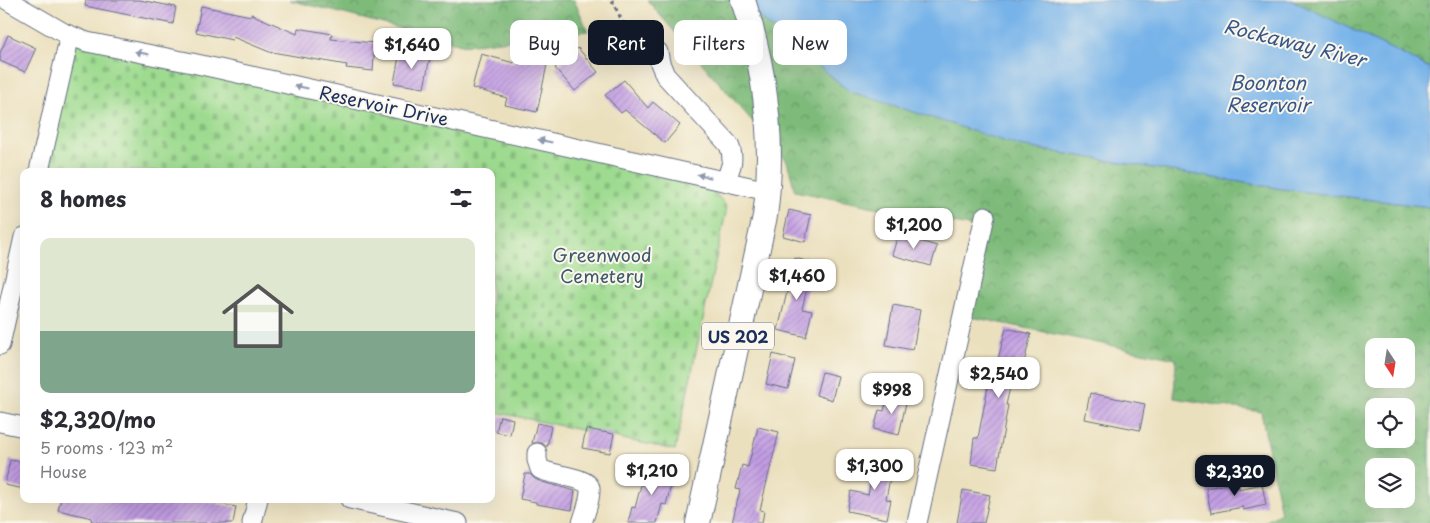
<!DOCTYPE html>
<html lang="en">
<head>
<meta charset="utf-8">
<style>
  :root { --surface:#fff; --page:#f7f7f7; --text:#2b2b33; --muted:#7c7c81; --accent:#111827 }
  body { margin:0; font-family:"Playpen Sans",sans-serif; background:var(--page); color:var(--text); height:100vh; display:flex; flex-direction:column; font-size:19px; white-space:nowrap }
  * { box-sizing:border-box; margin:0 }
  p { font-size:16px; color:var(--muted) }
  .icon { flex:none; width:28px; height:28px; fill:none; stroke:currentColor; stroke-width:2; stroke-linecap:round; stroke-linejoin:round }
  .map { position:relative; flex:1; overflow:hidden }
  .details { position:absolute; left:20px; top:168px; width:475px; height:335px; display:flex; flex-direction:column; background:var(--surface); border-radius:10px; box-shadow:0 5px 20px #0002 }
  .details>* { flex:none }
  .top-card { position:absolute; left:510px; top:20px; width:475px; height:45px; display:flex; gap:10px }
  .needle { width:32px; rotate:168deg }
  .controls { position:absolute; left:1365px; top:338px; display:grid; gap:10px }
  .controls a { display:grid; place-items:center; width:50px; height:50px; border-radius:10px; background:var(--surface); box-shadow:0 5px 20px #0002; font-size:25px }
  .price { position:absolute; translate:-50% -42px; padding:0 11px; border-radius:10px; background:#fff; color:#222; font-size:16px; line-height:32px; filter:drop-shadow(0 1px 2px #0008) }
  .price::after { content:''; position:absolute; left:50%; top:30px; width:15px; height:11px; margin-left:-8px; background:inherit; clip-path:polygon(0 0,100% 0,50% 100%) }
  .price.on { background:var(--accent); color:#fff }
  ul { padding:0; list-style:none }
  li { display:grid; align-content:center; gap:10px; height:265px; padding:0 20px }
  li span { display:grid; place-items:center; height:155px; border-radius:10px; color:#555 }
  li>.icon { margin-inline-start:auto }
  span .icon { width:90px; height:90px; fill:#fffc; stroke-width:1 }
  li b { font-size:21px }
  h2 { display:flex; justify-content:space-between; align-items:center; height:60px; padding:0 20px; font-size:21px }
  .chip { padding:0 18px; border-radius:10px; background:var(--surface); box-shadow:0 5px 20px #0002; font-size:18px; line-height:45px }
  .chip.on { background:var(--accent); color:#fff }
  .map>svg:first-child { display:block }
  .forest { fill:url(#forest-crowns); stroke:#4c756c; fill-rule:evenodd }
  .cemetery { fill:url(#cemetery-stones); stroke:#5c8577 }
  .water { fill:#77b3e9; stroke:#4971a4 }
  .building { fill:url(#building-hatch) }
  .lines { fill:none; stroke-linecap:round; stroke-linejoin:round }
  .minor-casing { stroke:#646d80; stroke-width:21 }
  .major-casing { stroke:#646d80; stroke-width:26 }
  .path { stroke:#646d80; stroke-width:3; stroke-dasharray:4 4; stroke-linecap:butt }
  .minor { stroke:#fff; stroke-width:19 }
  .major { stroke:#fff; stroke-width:24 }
  .oneway { fill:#8d97ae }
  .labels { text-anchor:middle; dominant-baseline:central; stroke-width:4; stroke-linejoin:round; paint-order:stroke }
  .shield { fill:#fbf7ec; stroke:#5e6b89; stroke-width:1 }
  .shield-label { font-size:16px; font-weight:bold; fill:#1b2f5e }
  .street-label { font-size:18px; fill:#1b2f5e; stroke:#fbf7ec }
  .park-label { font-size:18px; fill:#3c5a6a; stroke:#fbf7ec }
  .water-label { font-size:19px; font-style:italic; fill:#375788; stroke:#fbf7ec }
</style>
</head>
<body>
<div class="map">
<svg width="1430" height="523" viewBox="0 0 1430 523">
  <defs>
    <pattern id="forest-crowns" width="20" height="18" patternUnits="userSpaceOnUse" patternTransform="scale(1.25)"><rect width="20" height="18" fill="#7ebb7a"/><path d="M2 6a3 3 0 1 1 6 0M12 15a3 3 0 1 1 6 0" fill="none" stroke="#669867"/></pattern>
    <pattern id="cemetery-stones" width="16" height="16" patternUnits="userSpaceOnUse" patternTransform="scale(1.25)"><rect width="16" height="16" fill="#9edb90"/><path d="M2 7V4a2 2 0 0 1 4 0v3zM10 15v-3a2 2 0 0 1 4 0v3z" fill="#88bc7f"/></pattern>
    <pattern id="building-hatch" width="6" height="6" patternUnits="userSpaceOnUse" patternTransform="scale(1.25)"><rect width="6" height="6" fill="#c29de3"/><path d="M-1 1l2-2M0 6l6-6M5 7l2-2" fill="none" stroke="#9d80bb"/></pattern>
  </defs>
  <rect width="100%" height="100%" fill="#fbf7ec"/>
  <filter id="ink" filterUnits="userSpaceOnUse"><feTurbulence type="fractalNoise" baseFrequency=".02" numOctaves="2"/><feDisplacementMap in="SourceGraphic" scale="10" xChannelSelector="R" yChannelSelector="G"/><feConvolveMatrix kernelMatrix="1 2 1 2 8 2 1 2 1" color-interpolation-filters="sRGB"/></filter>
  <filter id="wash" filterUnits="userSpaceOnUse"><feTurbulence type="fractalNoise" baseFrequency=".0096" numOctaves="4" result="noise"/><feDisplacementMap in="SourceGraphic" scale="20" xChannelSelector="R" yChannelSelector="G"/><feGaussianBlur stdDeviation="1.12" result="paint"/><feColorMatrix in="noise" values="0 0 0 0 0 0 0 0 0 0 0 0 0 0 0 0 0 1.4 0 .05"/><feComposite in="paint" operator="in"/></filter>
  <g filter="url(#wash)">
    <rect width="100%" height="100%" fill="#ebe0be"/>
    <path class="forest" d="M290,0H574L588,31L465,45Z
      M647,0H738L1019,146L1283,189L1430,207V523H1263L1281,513L1261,412L1174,398L1176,359L962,315L979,228L795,191L787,161ZM1374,346H1406V379H1374ZM1374,406H1406V439H1374ZM1374,466H1406V499H1374Z
      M1292,0H1430V68Z"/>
    <path class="cemetery" d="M66,38L697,171L727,207L675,450L491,411V171H34Z"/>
    <path class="water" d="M738,0H1292L1430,68V207L1283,189L1019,146L849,91Z"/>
    <g id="blocks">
      <path class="building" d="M86,0H140L176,7L173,24L85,6Z
        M201,6L251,16V14L297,34L298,28L332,34L331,39L375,43L373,71L346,68L347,65L272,52V53L233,37L232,40L196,32Z
        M8,35L36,48L25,72L0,61V53Z
        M578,48L598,72L575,91L555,68Z
        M400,51L430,57L424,88L394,83Z
        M516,53L548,60L537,112L505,105L507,98L472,88L481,54L514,63Z
        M624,80L648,108L653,102L680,125L665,143L625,110L621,113L605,95Z
        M789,210L811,215L805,242L783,236Z
        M898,235L937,246L931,266L892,255Z
        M795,258L813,263L802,309L812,311L806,337L778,330Z
        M893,305L920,310L913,350L886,345Z
        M1006,328L1031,334L1024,362L1016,360L1006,405H1008L997,468L971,464L974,438H978L992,366L996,367Z
        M773,354L795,360L788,389L766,384Z
        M822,372L838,376L832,400L816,395Z
        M1090,393L1145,404L1140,430L1085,419Z
        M888,394L907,398L899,435L874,429L879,410L884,411Z
        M500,416L513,419L510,435L496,432Z
        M537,423L551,426L547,447L542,443H532Z
        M758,427L779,432L760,510L764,511L762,523H732L740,490L736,489L742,465L748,467Z
        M586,429L614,434L610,453L582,448Z
        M876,454L894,457L886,499L891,500L887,519L847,511L851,491L868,495Z
        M10,460L24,462V489L5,485Z
        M646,466L674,473L666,505L662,504L657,523H628L632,507L635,508Z
        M525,474H530L535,479L542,482L575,491L572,510L536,504V502L520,499Z
        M1238,482L1239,489L1262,484L1266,505L1243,510V507L1211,513L1206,488Z
        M963,490L990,495L984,523H957Z
        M61,499H194L236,507L233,523H104L91,521L92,518L58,510Z"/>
    </g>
  </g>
  <g filter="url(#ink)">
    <use href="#blocks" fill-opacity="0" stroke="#646d80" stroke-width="1"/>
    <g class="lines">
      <defs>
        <path id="minor" d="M7,0L64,33L87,42L197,64L768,191
          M658,52L660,63L665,75L729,145C735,159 731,168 725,181
          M39,171L70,35
          M0,345L24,237
          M0,422L24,427
          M537,453V460L540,469C550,475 588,477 590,488C591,499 585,513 582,523
          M350,499L458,523
          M252,523L258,499
          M917,523L985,216"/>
        <path id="major" d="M698,523L765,216C775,142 766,71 743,0"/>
      </defs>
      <use href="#minor" class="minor-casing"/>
      <use href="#major" class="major-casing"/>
      <path class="path" d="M612,0C618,13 630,40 644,46"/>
      <use href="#minor" class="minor"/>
      <use href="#major" class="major"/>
    </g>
    <defs><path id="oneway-solid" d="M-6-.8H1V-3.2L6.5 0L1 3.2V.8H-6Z" transform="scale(1.25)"/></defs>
    <g class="oneway">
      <use href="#oneway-solid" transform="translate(142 53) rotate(-169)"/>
      <use href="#oneway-solid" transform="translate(301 87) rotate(-168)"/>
      <use href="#oneway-solid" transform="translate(545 141) rotate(-168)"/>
      <use href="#oneway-solid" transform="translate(704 176) rotate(-167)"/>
    </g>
  </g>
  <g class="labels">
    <rect class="shield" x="702" y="322.5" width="72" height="27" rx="4"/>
    <g class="shield-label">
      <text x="738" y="336">US 202</text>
    </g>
    <g class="street-label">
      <text transform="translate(384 105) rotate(12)">Reservoir Drive</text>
    </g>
    <g class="park-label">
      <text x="602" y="254">Greenwood<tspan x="602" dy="21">Cemetery</tspan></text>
    </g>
    <g class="water-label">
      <text transform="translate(1295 42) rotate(14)">Rockaway River</text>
      <text x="1268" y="82">Boonton<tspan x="1268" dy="22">Reservoir</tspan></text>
    </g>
  </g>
</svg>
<div class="controls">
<a><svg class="needle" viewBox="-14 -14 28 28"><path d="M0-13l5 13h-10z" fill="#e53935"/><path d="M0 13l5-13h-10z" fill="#7c7c81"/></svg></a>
<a><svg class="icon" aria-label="locate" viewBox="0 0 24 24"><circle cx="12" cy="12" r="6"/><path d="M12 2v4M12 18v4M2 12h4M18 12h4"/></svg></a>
<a><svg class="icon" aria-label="layers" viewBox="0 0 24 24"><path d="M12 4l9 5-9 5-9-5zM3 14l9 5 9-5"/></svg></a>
</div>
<b class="price" style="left:412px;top:70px">$1,640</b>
<b class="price" style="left:914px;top:250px">$1,200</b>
<b class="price" style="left:797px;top:301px">$1,460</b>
<b class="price" style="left:999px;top:399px">$2,540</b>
<b class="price" style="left:892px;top:415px">$998</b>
<b class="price" style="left:875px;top:491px">$1,300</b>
<b class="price" style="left:652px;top:496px">$1,210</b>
<b class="price on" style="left:1235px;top:497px">$2,320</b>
<div class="top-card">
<a class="chip">Buy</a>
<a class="chip on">Rent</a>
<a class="chip">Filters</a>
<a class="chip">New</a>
</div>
<section class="details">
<h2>8 homes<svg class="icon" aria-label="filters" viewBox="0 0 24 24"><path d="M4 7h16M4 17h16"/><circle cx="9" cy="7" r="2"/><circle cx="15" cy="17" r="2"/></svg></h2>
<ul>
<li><span style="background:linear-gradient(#dfe7d0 60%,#7fa58c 0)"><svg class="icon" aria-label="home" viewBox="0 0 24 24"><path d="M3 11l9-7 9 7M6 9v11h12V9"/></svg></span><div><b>$2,320/mo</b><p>5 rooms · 123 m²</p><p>House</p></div></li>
</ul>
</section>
</div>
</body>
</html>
